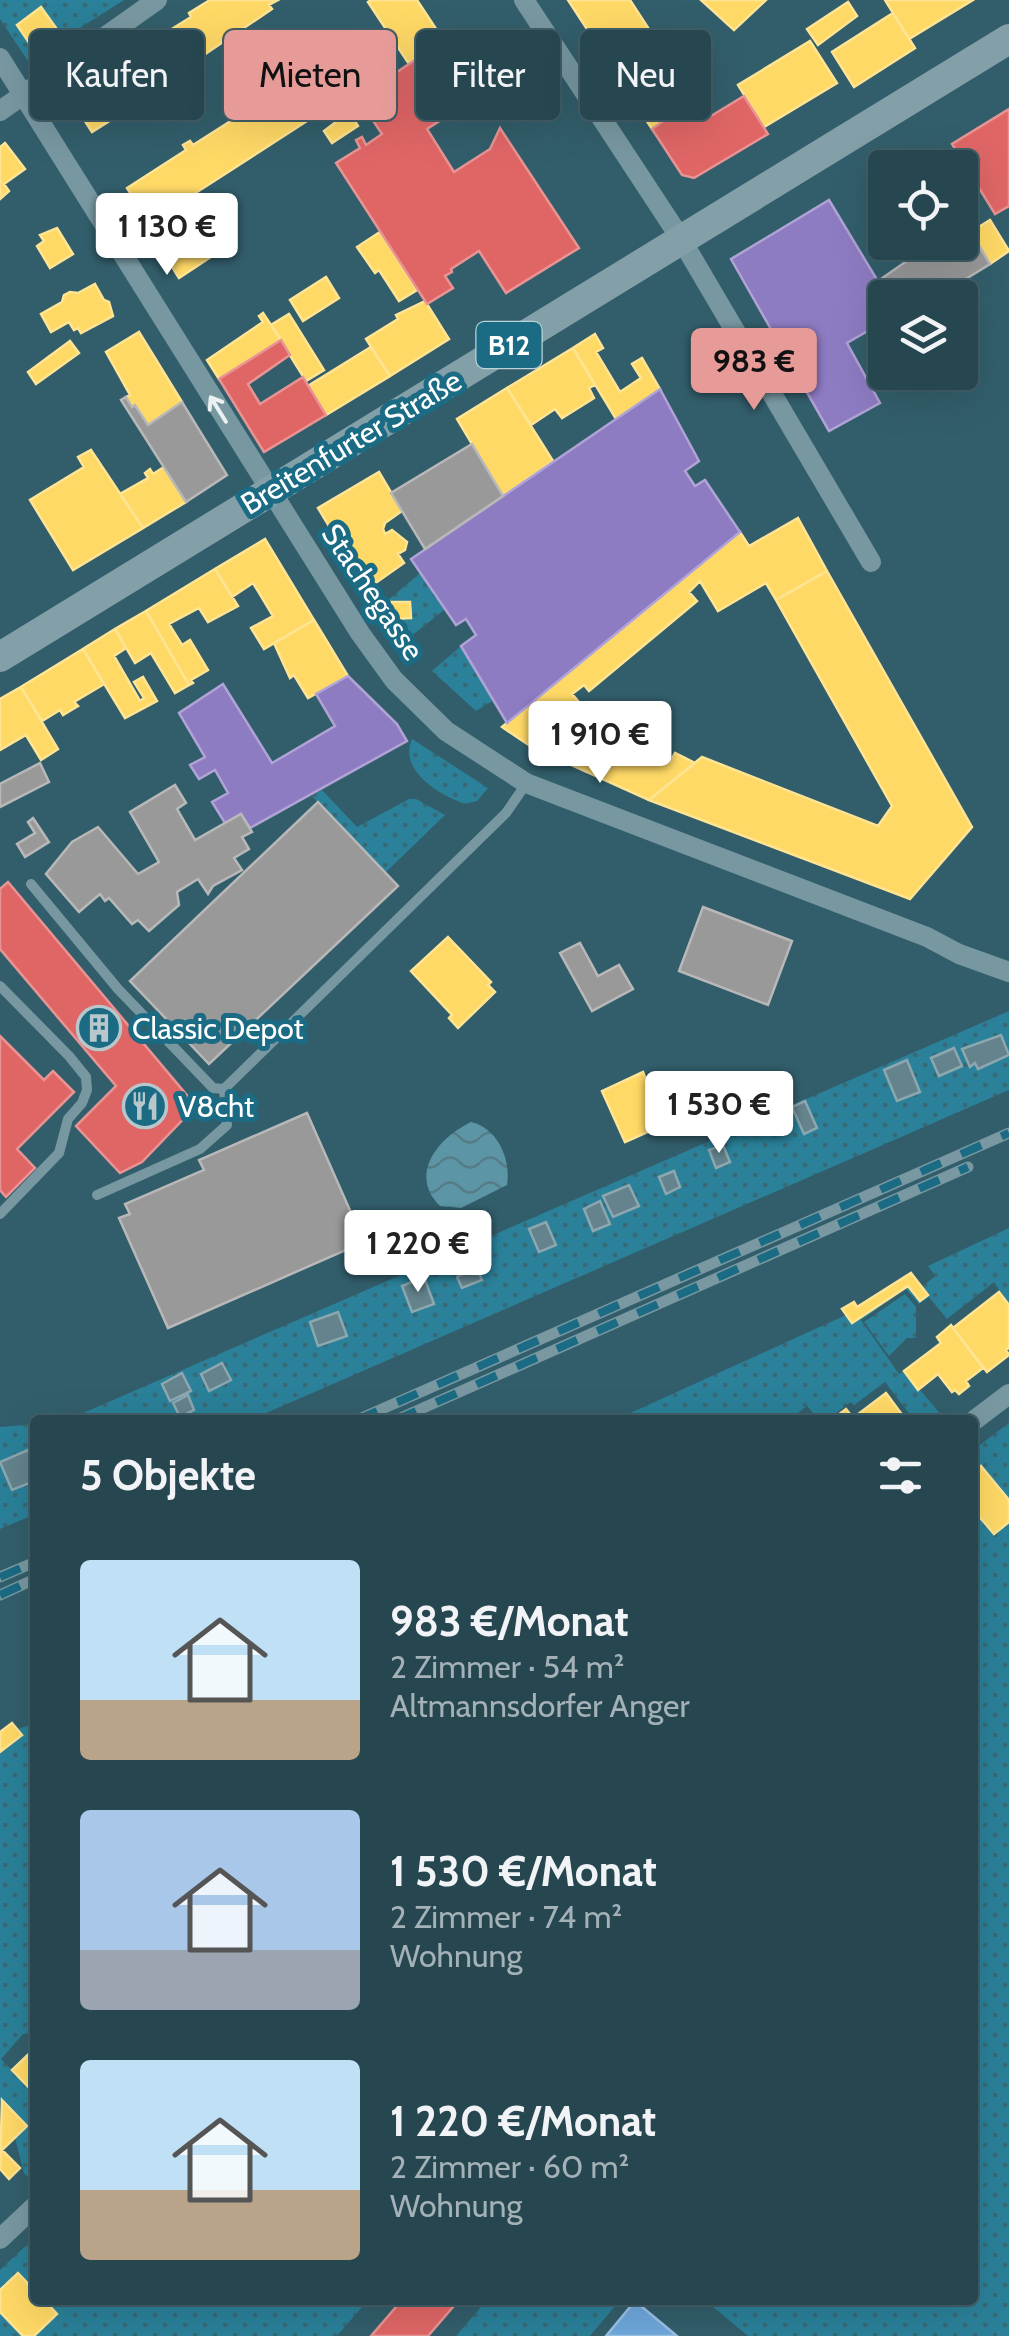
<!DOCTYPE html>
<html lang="de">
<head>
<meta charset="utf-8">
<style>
  :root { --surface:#264650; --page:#2e4d57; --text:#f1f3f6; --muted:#a4b1b7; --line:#425e67; --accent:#e69b98 }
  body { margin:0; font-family:Cabin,sans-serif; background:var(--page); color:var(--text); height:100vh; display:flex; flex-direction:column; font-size:38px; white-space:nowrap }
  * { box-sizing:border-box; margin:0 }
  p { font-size:32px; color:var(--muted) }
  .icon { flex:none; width:55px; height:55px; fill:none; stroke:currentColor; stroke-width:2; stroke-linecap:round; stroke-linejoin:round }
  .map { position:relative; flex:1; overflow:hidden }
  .sheet { position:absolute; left:30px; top:1415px; width:948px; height:890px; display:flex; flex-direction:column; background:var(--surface); border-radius:10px; box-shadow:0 10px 40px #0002,0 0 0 2px var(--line) }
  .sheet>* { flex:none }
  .top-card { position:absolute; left:30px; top:30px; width:950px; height:90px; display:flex; gap:20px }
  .buttons { position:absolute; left:868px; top:150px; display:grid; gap:20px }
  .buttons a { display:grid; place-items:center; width:110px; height:110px; border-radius:10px; background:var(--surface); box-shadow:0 10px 40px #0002,0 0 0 2px var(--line); font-size:50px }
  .price { position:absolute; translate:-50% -85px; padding:0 22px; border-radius:10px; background:#fff; color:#222; font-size:32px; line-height:65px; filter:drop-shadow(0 2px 5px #0008) }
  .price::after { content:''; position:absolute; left:50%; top:60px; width:30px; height:22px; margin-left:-15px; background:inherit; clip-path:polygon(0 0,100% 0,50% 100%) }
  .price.selected { background:var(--accent); color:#111 }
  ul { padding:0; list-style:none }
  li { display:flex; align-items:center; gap:30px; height:250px; padding:0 50px }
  li span { display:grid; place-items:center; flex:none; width:280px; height:200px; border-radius:10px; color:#555 }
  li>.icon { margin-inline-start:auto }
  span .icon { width:120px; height:120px; fill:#fffc; stroke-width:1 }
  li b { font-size:42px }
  h2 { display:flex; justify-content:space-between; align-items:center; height:120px; padding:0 50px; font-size:42px }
  .tag { padding:0 35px; border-radius:10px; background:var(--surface); box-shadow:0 10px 40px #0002,0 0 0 2px var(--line); font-size:35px; line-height:90px }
  .tag.selected { background:var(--accent); color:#111 }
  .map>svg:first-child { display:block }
  .green { fill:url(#green-dots) }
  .water { fill:url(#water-waves) }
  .homes { fill:#ffd966; stroke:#ffe494; stroke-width:2.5 }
  .shops { fill:#e06666; stroke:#e99494; stroke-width:2.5 }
  .offices { fill:#8e7cc3; stroke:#b0a3d5; stroke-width:2.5 }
  .schools { fill:#6fa8dc; stroke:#9ac2e6; stroke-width:2.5 }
  .industry { fill:#999; stroke:#b8b8b8; stroke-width:2.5 }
  .building { fill:#64838d; stroke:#8ca7af; stroke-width:2.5 }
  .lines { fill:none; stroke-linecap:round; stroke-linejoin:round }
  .service { stroke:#7898a1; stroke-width:10 }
  .minor { stroke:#7898a1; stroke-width:20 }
  .primary { stroke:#839fa8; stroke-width:30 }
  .rail-casing { stroke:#7998a1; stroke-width:11 }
  .rail { stroke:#1a6b83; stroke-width:8; stroke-dasharray:22; stroke-linecap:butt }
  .oneway { stroke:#ebf0f1 }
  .labels { text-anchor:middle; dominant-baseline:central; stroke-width:10; stroke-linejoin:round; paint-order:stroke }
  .shield { fill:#1a6b83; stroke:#bad3da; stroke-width:2.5 }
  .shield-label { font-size:28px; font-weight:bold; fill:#fff }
  .street-label { font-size:30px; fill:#fff; stroke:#1a6b83 }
  .poi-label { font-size:30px; fill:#fff; stroke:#1a6b83; text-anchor:start }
</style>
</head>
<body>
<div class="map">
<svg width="1009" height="2336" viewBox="0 0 1009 2336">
  <defs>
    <pattern id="green-dots" width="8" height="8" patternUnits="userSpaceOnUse" patternTransform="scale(2.5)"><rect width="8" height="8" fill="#2a8199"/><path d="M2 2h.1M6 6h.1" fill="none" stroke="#396976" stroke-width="1.8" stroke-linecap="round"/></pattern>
    <pattern id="water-waves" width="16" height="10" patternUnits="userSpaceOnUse" patternTransform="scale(2.5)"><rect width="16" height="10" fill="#5c96a6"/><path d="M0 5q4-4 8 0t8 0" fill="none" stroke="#567c86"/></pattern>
  </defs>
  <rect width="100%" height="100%" fill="#325e6b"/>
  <path class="green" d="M0,0H124L28,61L0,19Z
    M420,573L445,609L404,642L398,639L380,607Z
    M461,646L494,700L476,711L432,671Z
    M412,739L488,788L477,801L465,804C439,795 398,770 412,739Z
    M322,790L357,827L409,799H416L445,815L385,873L312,796Z
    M1009,1011V1090L250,1420H59L74,1417Z
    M1009,1228V1305L994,1282L947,1319L929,1297L919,1304L906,1289L861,1320L899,1374L904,1371L942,1416L936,1420H914L885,1382L854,1405L851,1402L833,1415L836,1420H819L807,1406L793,1417L791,1414L783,1420H615L846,1315L853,1323L908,1286L921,1301L928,1295L922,1287L935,1276L928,1266Z
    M905,1294L916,1307V1338H907L889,1356L864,1322Z
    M1009,1423V2336H748L705,2300H972V1451Z
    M35,1424V1514L0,1529V1427Z
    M35,1723V2032L23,2034L1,2059L35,2094V2172L29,2178L24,2173L15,2138L27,2126L0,2101V1752L22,1735L18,1729Z
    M35,2237V2300H368L337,2336H0V2270Z
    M487,2300H620L590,2336H456Z"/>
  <path class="water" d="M471,1122C498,1128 511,1160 507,1185L461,1208L440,1206C408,1174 438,1138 471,1122Z"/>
  <path class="homes" d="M210,0H278L269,5L272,9L152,90L154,93L92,132L70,98L132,59L130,55L191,17L189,13Z
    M371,0H417L444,41L409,64L368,2Z
    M568,0H630L695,100L652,129Z
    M701,0H766L734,30Z
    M885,0H973L909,39Z
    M848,2L857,16L818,45L807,29Z
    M41,7L59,32L34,50L17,25Z
    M893,13L915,48L854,87L832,52Z
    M810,41L837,83L764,127L738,85Z
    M298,77L321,112L180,203L214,255L179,278L145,224L149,222L127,188L186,150L183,145L190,141L193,145L237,117L233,112L241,107L245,112L275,92L272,87L281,82L284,87Z
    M349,112L358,126L332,143L324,131Z
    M5,143L25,169L4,184L9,191L0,199V147Z
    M990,220L1009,251L990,264L971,232Z
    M57,228L73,254L50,268L37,246L44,241L40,235Z
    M380,232L417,290L399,301L379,270L375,273L357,247Z
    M326,277L339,298L303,321L290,300Z
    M95,284L104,300L109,302L113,316L81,333L78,328L74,330L69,322L51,332L41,314L62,302L64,295L70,292L78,293Z
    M425,301L449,339L390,376L366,339L398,319L396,315Z
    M263,313L281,340L219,379L207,360L263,322L259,316Z
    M289,314L324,370L306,381L271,325Z
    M139,332L182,402L148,425L135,405L132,407L126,397L130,395L106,352Z
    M595,334L603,348L596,352L620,392L641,378L632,364L642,358L660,389L616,419L573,348Z
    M70,341L79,353L36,384L28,372Z
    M371,347L390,376L326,415L308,386Z
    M573,348L595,385L589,388L594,398L562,418L555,409L531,425L507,388Z
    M507,388L553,461L503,496L457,419Z
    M91,450L143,528L73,570L30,500L84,467L78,457Z
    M164,467L186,502L143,528L120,494L148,478L145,473L150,469L153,474Z
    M379,472L402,511L385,523L383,529L385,534L392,530L407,542L405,550L398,554L404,563L367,589L318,508Z
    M798,518L827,571L776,600L766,583L718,611L700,581L689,592L697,601L589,691L584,685L572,694L592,717L596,715L618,724L569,764L536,750L502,727L740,532L749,546Z
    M265,539L314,620L264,649L251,628L273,616L253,583L232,597L215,569Z
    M215,569L238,606L208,622L199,608L169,624L182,645L190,640L208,670L191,680L193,683L189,685L146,611Z
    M827,571L972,827L910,899L649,800L702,757L878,826L892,806L776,600Z
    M391,602H410L411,618L392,619Z
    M146,611L189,685L175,693L151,653L135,663L115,629Z
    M314,620L348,676L308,698L294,675L290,678L274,643Z
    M115,629L126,648L114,656L140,701L144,698L134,682L143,677L157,701L125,718L83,649Z
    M83,649L104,684L74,702L78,706L63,715L60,710L42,721L21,687Z
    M21,687L58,749L41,760L26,735L0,750V699Z
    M605,734L629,744L631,741L670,762L675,753L695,763L649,800L569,764Z
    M448,937L491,982L488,985L495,992L458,1028L449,1018L452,1015L411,971Z
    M643,1072L651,1092L655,1090L662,1105L658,1107L660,1110L667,1107L672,1117L664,1120L666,1124L625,1142L602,1091Z
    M911,1273L928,1295L920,1301L908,1286L852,1323L842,1309L854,1302L857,1307Z
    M999,1292L1009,1305V1348L1006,1350L1009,1355L987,1372L953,1328Z
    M951,1325L983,1368L966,1381L969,1386L959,1394L955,1390L952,1392L938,1374L918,1390L904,1371L941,1343L937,1337Z
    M886,1393L906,1420L834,1418L846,1409L853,1418Z
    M981,1466L1009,1500V1522L994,1534L972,1508V1472Z
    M12,1723L22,1735L0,1752V1732Z
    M35,2048V2094L12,2070Z
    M2,2100L27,2126L2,2150L20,2168L9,2179L0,2169Z
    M18,2273L35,2291V2300H44L57,2314L34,2336H23L0,2312V2290Z"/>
  <path class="shops" d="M442,42L477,97L427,129L454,172L490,149L500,128L579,248L506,293L479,251L451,269L452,272L445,276L453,288L427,304L336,163L360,148L356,140L362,137L366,145L382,134L358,98Z
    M744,96L768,134L694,178L682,175L652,129L689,103L697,116L706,119Z
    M1009,109V206L995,214L952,144Z
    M281,340L290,355L248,384L260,404L303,377L326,415L264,452L219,379Z
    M8,882L196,1106L142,1162L120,1173L76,1126L116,1086L0,949V889Z
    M0,1036L44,1080L53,1071L74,1092L17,1149L35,1168L6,1197L0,1190Z
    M402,2300H459L428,2336H371Z"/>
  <path class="offices" d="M829,200L888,298H885V321L847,343L880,403L829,431L731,259Z
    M660,389L699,461L685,471L695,486L705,480L740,532L507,723L461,646L476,635L466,619L456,625L411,559Z
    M348,676L397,724L407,741L250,828L241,814L225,823L212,802L228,793L215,770L199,779L190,765L205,757L179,713L223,684L272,763L335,726L316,694Z"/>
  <path class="schools" d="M635,2301L677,2336H606Z"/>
  <path class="industry" d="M960,213L990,264L935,298H888L878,281L934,242H960Z
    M126,397L132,407L135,405L148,425L182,402L227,475L186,502L121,400Z
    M472,444L503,496L425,549L391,493Z
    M40,763L49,782L0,807V784Z
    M175,785L186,803L177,809L195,840L241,814L252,832L242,837L249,849L234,858L242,870L213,886L208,894L198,879L177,892L179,905L149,931L138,920L132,924L109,898L105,901L100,894L79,912L46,874L72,842L98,827L138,874L159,862L130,812Z
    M318,802L398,886L209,1064L130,981Z
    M33,818L49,842L25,857L17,844L35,833L28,822Z
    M703,907L792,941L768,1005L679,971Z
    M580,943L598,976L619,965L633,989L592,1011L560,953Z
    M307,1113L364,1242L168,1328L119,1218L130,1214L125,1204L204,1170L199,1160Z"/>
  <path class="building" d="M1001,1035L1009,1055L978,1069L975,1063L970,1067L962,1049Z
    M954,1048L962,1066L939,1076L931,1058Z
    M907,1060L920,1092L897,1101L884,1070Z
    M805,1101L817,1128L804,1134L792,1107Z
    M723,1145L730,1162L716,1168L709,1150Z
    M674,1171L680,1187L666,1194L659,1177Z
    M629,1185L639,1206L613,1217L603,1196Z
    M600,1201L610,1224L593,1231L584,1209Z
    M546,1222L556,1245L539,1252L529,1229Z
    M474,1261L482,1280L462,1288L457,1277L466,1272L463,1266Z
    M424,1277L434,1304L412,1312L402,1286Z
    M338,1312L347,1336L318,1346L310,1322Z
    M222,1363L231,1380L209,1391L201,1374Z
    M182,1373L191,1391L170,1401L162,1384Z
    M188,1395L194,1410L180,1417L173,1403Z
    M28,1450L35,1467V1481L12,1490L0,1462Z"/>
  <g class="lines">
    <path class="service" d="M31,884L118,989L213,1088L224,1089L506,813L526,784
      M0,986L69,1056L86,1077L87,1090L82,1103L68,1119L59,1153L0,1214
      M97,1195L200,1149L227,1125L224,1089"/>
    <path class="minor" d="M524,0L681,239L871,562
      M0,58L360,633L394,680L446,731L526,783L927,937L959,954L1009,972
      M0,111L157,0
      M972,1422L1009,1394
      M0,2239L35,2206"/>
    <path class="primary" d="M0,657L1009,39"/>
    <defs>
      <path id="rail" d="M357,1420L1009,1133
        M396,1420L968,1167
        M0,1577L35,1562
        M0,1595L35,1579"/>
    </defs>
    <use href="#rail" class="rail-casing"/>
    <use href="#rail" class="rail"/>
  </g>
  <defs><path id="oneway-shaft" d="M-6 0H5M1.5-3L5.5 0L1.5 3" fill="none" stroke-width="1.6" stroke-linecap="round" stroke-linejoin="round" transform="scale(2.5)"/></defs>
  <use class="oneway" href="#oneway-shaft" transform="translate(218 409) rotate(-122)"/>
  <defs>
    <symbol id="building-ring" viewBox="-11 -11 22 22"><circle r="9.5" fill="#1a6b83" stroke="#b7c7cb" stroke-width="1.5"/><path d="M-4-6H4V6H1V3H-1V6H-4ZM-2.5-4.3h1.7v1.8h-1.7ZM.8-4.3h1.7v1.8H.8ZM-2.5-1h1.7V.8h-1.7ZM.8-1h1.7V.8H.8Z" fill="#b7c7cb"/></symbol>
    <symbol id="restaurant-ring" viewBox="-11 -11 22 22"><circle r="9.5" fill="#1a6b83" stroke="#b7c7cb" stroke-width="1.5"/><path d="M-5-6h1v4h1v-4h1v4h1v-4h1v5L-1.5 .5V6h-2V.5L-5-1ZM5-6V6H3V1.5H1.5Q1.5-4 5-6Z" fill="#b7c7cb"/></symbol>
  </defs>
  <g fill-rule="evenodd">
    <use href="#building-ring" x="74" y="1003" width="50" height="50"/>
    <use href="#restaurant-ring" x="120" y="1081" width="50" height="50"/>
  </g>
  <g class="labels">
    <rect class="shield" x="476.5" y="322" width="65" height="46" rx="8"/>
    <g class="shield-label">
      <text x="509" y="345">B12</text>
    </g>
    <g class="street-label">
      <text transform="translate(351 442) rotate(-31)">Breitenfurter Straße</text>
      <text transform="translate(373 592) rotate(56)">Stachegasse</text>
    </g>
    <g class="poi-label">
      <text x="132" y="1028">Classic Depot</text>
      <text x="178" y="1106">V8cht</text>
    </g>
  </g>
</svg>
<div class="buttons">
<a><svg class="icon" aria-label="locate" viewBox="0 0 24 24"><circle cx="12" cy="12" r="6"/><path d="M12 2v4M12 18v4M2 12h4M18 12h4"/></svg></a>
<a><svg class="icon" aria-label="layers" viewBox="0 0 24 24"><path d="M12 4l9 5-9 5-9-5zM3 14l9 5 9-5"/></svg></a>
</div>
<b class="price" style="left:167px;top:278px">1 130 €</b>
<b class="price selected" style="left:754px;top:413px">983 €</b>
<b class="price" style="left:600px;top:786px">1 910 €</b>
<b class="price" style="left:719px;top:1156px">1 530 €</b>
<b class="price" style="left:418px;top:1295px">1 220 €</b>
<div class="top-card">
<a class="tag">Kaufen</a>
<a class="tag selected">Mieten</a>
<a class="tag">Filter</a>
<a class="tag">Neu</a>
</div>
<section class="sheet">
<h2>5 Objekte<svg class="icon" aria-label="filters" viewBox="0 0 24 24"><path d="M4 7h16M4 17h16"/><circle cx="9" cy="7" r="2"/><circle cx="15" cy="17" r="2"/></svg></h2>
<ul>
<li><span style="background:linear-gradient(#bfe0f5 70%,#b9a48a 0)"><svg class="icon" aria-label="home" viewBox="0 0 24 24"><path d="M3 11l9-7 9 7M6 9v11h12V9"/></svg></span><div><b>983 €/Monat</b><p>2 Zimmer · 54 m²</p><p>Altmannsdorfer Anger</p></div></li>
<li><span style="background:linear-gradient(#a9c7e8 70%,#9aa5b1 0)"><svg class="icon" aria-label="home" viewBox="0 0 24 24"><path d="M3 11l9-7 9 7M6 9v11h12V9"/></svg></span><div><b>1 530 €/Monat</b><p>2 Zimmer · 74 m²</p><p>Wohnung</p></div></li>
<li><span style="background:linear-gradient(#bfe0f5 65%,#b9a48a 0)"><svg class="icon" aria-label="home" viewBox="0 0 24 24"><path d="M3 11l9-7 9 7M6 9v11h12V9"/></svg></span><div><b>1 220 €/Monat</b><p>2 Zimmer · 60 m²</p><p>Wohnung</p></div></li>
</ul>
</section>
</div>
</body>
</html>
